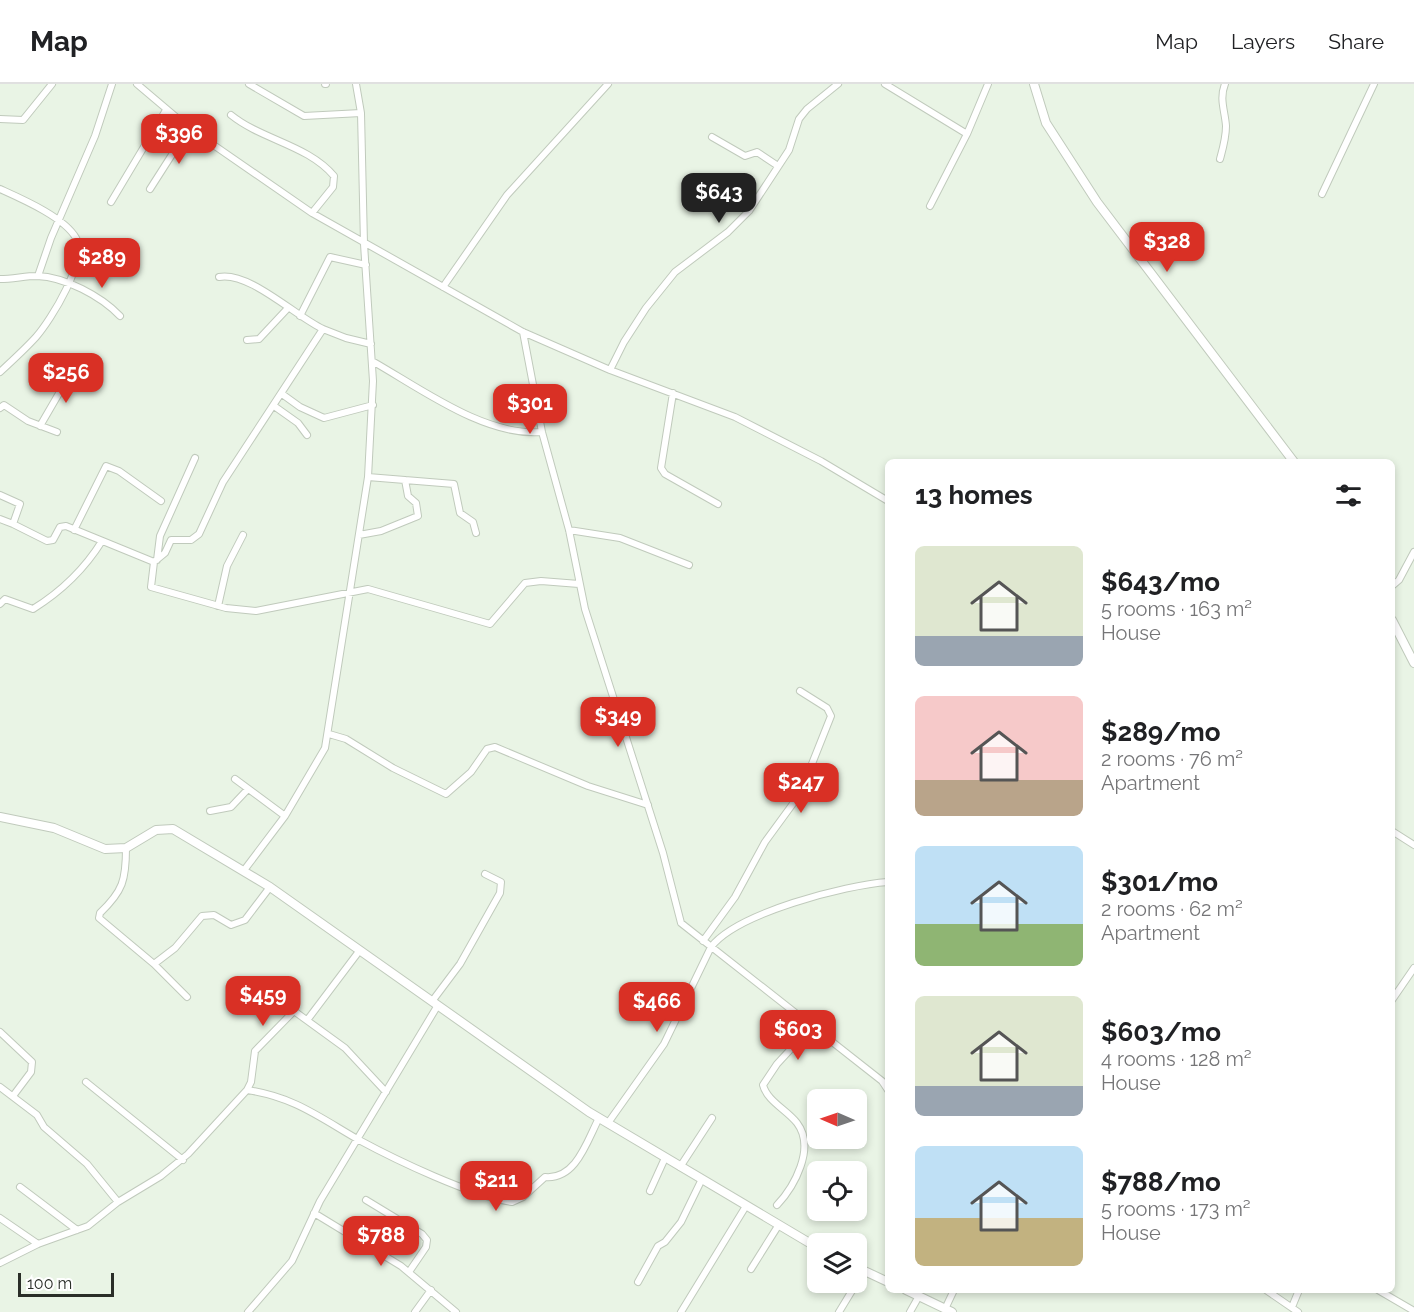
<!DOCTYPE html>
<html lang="en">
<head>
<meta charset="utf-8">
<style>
  :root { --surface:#fff; --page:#f6f6f6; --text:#202124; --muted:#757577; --line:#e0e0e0; --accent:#d93025 }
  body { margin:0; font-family:Raleway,sans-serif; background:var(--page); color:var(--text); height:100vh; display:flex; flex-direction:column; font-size:22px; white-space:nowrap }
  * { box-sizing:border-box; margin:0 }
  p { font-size:20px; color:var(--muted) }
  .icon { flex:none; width:33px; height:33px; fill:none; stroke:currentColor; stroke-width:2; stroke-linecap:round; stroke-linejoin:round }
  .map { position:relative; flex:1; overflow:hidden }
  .drawer { position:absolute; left:885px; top:375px; width:510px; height:834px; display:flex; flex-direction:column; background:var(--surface); border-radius:9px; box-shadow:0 3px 9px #0003 }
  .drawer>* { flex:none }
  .needle { width:39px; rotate:272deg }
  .fabs { position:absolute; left:807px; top:1005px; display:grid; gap:12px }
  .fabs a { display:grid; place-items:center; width:60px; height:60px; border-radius:9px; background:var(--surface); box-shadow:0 3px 9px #0003; font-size:30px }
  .scale { position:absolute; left:18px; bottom:15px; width:96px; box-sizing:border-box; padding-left:6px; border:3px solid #2a2e28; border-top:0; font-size:16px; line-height:21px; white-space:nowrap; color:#2a2e28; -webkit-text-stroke:4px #fff; paint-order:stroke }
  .price { position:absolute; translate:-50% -51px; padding:0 14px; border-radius:12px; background:var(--accent); color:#fff; font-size:20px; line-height:39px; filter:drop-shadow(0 2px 3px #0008) }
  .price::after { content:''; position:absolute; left:50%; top:36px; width:18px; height:14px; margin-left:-9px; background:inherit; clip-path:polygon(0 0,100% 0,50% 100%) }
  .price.selected { background:#222; color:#fff }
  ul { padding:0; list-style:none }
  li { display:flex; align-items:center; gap:18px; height:150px; padding:0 30px }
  li span { display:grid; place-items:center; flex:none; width:168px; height:120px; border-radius:9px; color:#555 }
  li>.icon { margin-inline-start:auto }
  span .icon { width:72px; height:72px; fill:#fffc; stroke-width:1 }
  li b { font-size:26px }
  h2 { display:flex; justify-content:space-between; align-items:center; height:72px; padding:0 30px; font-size:26px }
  header { display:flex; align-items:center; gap:36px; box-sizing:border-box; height:84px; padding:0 30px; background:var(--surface); border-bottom:2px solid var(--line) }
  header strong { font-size:28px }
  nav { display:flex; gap:33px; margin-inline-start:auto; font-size:21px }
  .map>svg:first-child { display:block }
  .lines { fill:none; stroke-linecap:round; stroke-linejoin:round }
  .minor-casing { stroke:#c0cabc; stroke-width:8 }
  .tertiary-casing { stroke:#c0cabc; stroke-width:10 }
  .minor { stroke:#fff; stroke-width:6 }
  .tertiary { stroke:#fff; stroke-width:8 }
</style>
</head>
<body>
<header>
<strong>Map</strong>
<nav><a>Map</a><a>Layers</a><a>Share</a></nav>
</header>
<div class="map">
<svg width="1414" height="1228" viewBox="0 0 1414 1228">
  <rect width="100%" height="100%" fill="#e9f4e5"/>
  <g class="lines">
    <defs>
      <path id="minor" d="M137,0L189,44L312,129L523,248L610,286L735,333L821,377L888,417
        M249,0L304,32L361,29
        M325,0H326
        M885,0L967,50L988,0
        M231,31C262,56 308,61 334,92L333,103L312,129
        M0,35L23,36L52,0
        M712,53L745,72L757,68L778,82
        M1220,75C1223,64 1226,54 1226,42C1225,27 1219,15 1225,0
        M0,105C22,115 64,133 76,154C88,176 51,236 36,253C25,265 12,277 0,288
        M150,105L189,44
        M1322,110L1374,0
        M111,118L166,26
        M930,122L967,50
        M38,192L51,154L95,52L112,0
        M219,193C249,187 295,232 323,245
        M0,195C13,195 25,192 37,192C65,193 101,212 120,232
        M443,203L507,111L608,0
        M300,232L330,173L366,181
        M523,248L542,348L569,446L585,525L663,769L681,839L882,997L888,1006
        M247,256L259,255L288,224
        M372,277C420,304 485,353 542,348
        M610,286L624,258L646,224L675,188L728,148L749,127L789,66L799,35L807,25L838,0
        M673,309L661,384L665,390L718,420
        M282,310L300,323L324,334L373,321
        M274,322L298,339L307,351
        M0,324L4,321L28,337L57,348
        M40,342L72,287
        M368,393L454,400L460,429L473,438L476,449
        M0,411L20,420L13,440L0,435
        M13,440L47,457L53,456L60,443L66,442L154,478L151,503L226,524L256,527L368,505L490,540L525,499L541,497L579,500
        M74,446L106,382L119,387L161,417
        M569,446L620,454L689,481
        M359,451L381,447L418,432L416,419L408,412L405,396
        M157,476L160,452L195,374
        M154,478L165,469L171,456H191L199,450L223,398L323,245L346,254L371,260
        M1392,502L1399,496L1414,468
        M0,520L5,515L33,525C62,507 84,486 102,457
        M218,522L227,482L243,451
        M329,650L346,655L393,684L446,710L471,688L487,665L495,663L588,702L648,721
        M235,695L285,732
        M210,727L231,723L248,705
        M1392,747L1414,761
        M126,764C126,796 123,807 100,829L99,834L154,880L187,913
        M245,785L285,732L325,664L368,393L373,297L364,160L361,29L356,0
        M703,857L735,813L765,758L800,710L831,632L827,624L800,607
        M154,880L175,864L202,832L214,831L231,841L245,836L270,803
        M433,916L460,880L500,809L501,798L485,790
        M1392,916L1414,884
        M308,935L360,866
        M0,948L32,978L31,988L13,1012
        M86,998L183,1076
        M0,1003L37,1031L44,1043L87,1080L118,1118
        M247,1006C294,1013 319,1033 359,1056C396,1076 471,1112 512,1118L523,1113L545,1093C576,1096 587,1057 599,1034
        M608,1039L664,960L711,863C737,829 845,801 888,798
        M680,1083L712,1034
        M20,1103L77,1146
        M650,1107L665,1074
        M366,1116L422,1150L427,1156L426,1163L409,1188
        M777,1121C794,1103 816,1064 797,1039C787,1026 767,1017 763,1001L777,980L812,942
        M314,1129L401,1182L456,1228
        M0,1134L38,1160
        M0,1179L38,1160L88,1142L118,1118L161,1092L188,1070L247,1006L251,998L255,967L294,927L345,964L386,1008
        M751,1185L778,1142
        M638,1198L658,1162L665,1158L681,1138L702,1095
        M1266,1206L1298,1228
        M1378,1206L1414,1227
        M1292,1223L1299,1206
        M945,1225L954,1206
        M248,1228L292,1177L320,1117L438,921
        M415,1228L431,1206
        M681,1228L746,1122
        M839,1228L864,1187
        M910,1228L919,1212"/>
      <path id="tertiary" d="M1034,0L1046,39L1097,118L1294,378
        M1392,536L1414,579
        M0,733L54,744L105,765L126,764L156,746L173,745L270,803L589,1028L818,1164
        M856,1183L888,1198
        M906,1206L952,1228"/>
    </defs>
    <use href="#minor" class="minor-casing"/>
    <use href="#tertiary" class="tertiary-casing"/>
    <use href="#minor" class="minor"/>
    <use href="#tertiary" class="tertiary"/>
  </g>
</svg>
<div class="fabs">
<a><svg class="needle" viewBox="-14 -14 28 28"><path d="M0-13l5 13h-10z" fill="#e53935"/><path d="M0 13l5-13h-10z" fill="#757577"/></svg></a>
<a><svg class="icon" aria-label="locate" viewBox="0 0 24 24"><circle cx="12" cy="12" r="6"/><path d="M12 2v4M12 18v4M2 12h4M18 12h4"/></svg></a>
<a><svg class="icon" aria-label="layers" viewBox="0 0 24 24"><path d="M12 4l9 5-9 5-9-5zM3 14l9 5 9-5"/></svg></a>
</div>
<div class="scale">100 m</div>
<b class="price" style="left:179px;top:81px">$396</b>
<b class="price selected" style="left:719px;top:140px">$643</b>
<b class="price" style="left:1167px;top:189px">$328</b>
<b class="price" style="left:102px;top:205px">$289</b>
<b class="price" style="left:66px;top:320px">$256</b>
<b class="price" style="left:530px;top:351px">$301</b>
<b class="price" style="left:618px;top:664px">$349</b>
<b class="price" style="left:801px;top:730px">$247</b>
<b class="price" style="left:263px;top:943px">$459</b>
<b class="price" style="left:657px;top:949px">$466</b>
<b class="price" style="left:798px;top:977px">$603</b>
<b class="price" style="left:496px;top:1128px">$211</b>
<b class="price" style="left:381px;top:1183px">$788</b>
<section class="drawer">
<h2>13 homes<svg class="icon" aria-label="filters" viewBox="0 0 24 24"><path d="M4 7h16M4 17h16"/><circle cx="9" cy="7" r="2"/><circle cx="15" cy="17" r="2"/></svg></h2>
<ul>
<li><span style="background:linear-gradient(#dfe7d0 75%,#9aa5b1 0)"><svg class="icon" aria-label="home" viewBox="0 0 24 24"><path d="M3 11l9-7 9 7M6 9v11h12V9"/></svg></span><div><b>$643/mo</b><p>5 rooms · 163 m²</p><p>House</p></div></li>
<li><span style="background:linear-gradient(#f6c9c9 70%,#b9a48a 0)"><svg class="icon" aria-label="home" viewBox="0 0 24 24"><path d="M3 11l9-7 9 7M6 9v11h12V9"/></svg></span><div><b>$289/mo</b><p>2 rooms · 76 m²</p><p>Apartment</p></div></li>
<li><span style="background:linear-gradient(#bfe0f5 65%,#8fb573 0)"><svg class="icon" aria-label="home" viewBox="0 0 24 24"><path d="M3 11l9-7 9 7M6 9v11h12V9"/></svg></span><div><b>$301/mo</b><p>2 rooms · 62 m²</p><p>Apartment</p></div></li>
<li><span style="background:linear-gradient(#dfe7d0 75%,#9aa5b1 0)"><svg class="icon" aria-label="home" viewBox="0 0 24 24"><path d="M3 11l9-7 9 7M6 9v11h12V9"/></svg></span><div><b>$603/mo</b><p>4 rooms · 128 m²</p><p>House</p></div></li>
<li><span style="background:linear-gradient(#bfe0f5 60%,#c2b280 0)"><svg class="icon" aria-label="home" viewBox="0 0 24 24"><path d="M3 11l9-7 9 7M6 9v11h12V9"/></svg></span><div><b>$788/mo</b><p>5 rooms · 173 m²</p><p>House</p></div></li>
</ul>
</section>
</div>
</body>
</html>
